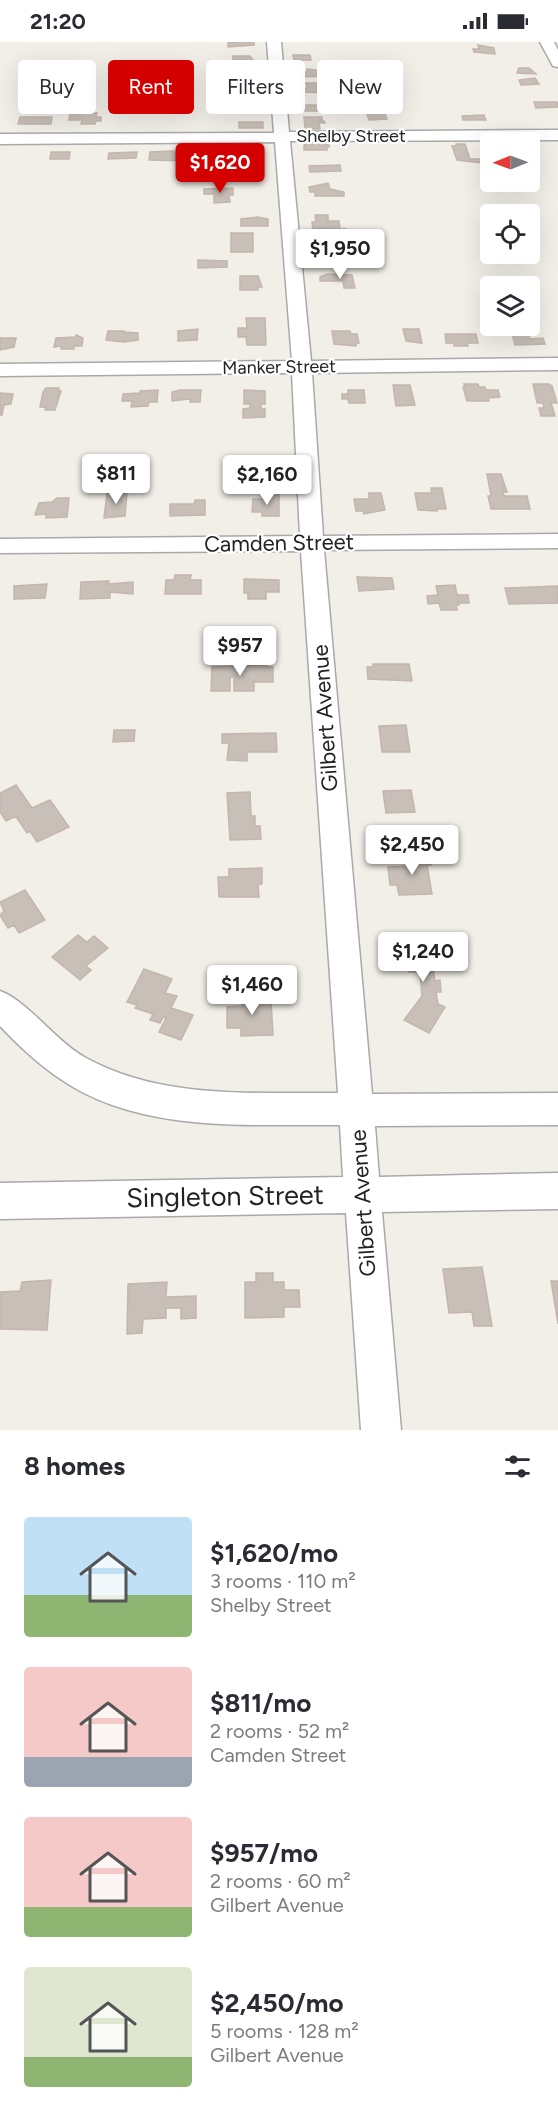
<!DOCTYPE html>
<html lang="en">
<head>
<meta charset="utf-8">
<style>
  :root { --surface:#fff; --page:#f2f2f3; --text:#2b2b33; --muted:#7c7c81; --accent:#d40000 }
  body { margin:0; font-family:Figtree,sans-serif; background:var(--page); color:var(--text); height:100vh; display:flex; flex-direction:column; font-size:22px; white-space:nowrap }
  * { box-sizing:border-box; margin:0 }
  p { font-size:20px; color:var(--muted) }
  .icon { flex:none; width:33px; height:33px; fill:none; stroke:currentColor; stroke-width:2; stroke-linecap:round; stroke-linejoin:round }
  .map { position:relative; height:1388px; overflow:hidden }
  .side { display:flex; flex-direction:column; background:var(--surface); flex:1 }
  .side>* { flex:none }
  .banner { position:absolute; left:18px; top:18px; width:522px; height:54px; display:flex; gap:12px }
  .needle { width:39px; rotate:269deg }
  .tools { position:absolute; left:480px; top:90px; display:grid; gap:12px }
  .tools a { display:grid; place-items:center; width:60px; height:60px; border-radius:6px; background:var(--surface); box-shadow:0 6px 24px #0002; font-size:30px }
  .price { position:absolute; translate:-50% -51px; padding:0 14px; border-radius:6px; background:#fff; color:#222; font-size:20px; line-height:39px; filter:drop-shadow(0 2px 3px #0008) }
  .price::after { content:''; position:absolute; left:50%; top:36px; width:18px; height:14px; margin-left:-9px; background:inherit; clip-path:polygon(0 0,100% 0,50% 100%) }
  .price.active { background:var(--accent); color:#fff }
  ul { padding:0; list-style:none }
  li { display:flex; align-items:center; gap:18px; height:150px; padding:0 24px }
  li span { display:grid; place-items:center; flex:none; width:168px; height:120px; border-radius:6px; color:#555 }
  li>.icon { margin-inline-start:auto }
  span .icon { width:72px; height:72px; fill:#fffc; stroke-width:1 }
  li b { font-size:26px }
  h2 { display:flex; justify-content:space-between; align-items:center; height:72px; padding:0 24px; font-size:26px }
  .tag { padding:0 21px; border-radius:6px; background:var(--surface); box-shadow:0 6px 24px #0002; font-size:21px; line-height:54px }
  .tag.active { background:var(--accent); color:#fff }
  .status { display:flex; justify-content:space-between; align-items:center; height:42px; padding:0 30px; background:var(--surface); direction:ltr }
  .status svg { height:16px; fill:currentColor }
  .map>svg:first-child { display:block }
  .building { fill:#c7bfb8; stroke:#c4b6ab; stroke-width:1.5 }
  .lines { fill:none; stroke-linecap:round; stroke-linejoin:round }
  .minor-casing { stroke:#a9a9a9; stroke-width:3 }
  .minor { fill:#fff; fill-rule:evenodd }
  .labels { text-anchor:middle; dominant-baseline:central; stroke-width:4.5; stroke-linejoin:round; paint-order:stroke }
  .far-street-label { font-size:18px; fill:#222; stroke:#fff }
  .street-label { font-size:22px; fill:#222; stroke:#fff }
  .near-street-label { font-size:27px; fill:#222; stroke:#fff }
</style>
</head>
<body>
<div class="status"><b>21:20</b><svg viewBox="0 0 49 12"><path d="M0 12V9h3v3zM5 12V6h3v6zM10 12V3h3v9zM15 12V0h3v12zM26 1h20v11H26zM47 4h2v5h-2z"/></svg></div>
<div class="map">
<svg width="558" height="1388" viewBox="0 0 558 1388">
  <rect width="100%" height="100%" fill="#f2efe9"/>
  <path class="building" d="M228,0H254V3L228,5Z
    M478,3L494,6L495,12L474,10L473,7H479Z
    M293,13H310L311,18H294Z
    M233,14H250L253,18H233Z
    M226,25H244V32H230Z
    M519,26H529L536,32L517,31Z
    M307,27L328,30L329,34L300,35V30H307Z
    M535,36L539,42L521,43L519,38Z
    M227,38H254V41L227,43Z
    M306,41H319L320,46L326,45L327,51L304,50L303,47L307,46Z
    M243,54V59L209,58L212,55Z
    M534,60H557L558,65L536,66Z
    M302,63H327L328,69H302Z
    M70,71H97L96,75H101V79H96L95,82H81L82,78H69Z
    M375,71L385,72L387,77L369,78L367,72Z
    M484,73L486,78H463L462,74Z
    M20,75H52L51,82H18Z
    M304,75H322V78L318,79H324L325,81H319L320,87H305Z
    M239,80H263V86H239Z
    M304,102H329V105H327V108H304Z
    M456,102H465L470,117H481L483,121L457,118L452,104H456Z
    M247,107L260,108V116H239V119H227V114L241,113V108Z
    M171,109L188,111V119L149,118L150,110Z
    M51,110H70L69,117H50Z
    M137,110L136,116L108,117L109,111Z
    M340,123L341,129L310,130L309,124Z
    M328,141L330,147L344,150V154H315V150H310L309,145Z
    M233,146V153H229L230,160L214,161V152H204V147Z
    M315,173H328V179H339L340,187H346V192H334V187H313L312,180H316Z
    M258,175L268,177V184H241V177Z
    M231,191H253V210H231Z
    M198,218L227,219V225L198,226Z
    M327,232L352,233L355,246H344L343,239H320V235Z
    M240,234H258L262,245H258V248H240Z
    M246,276H265L266,303H247L246,295H238V286H247Z
    M198,287L197,298L178,299V289Z
    M403,287H419L422,301L406,299Z
    M511,288H527L530,297L543,296L545,302L515,303Z
    M108,289H124V290L138,291V298L124,300L106,298Z
    M332,289H350L351,292H357L359,301H356V304L334,302Z
    M445,292H476L478,301H467L468,304H454V301H446Z
    M76,293L83,296L82,304H74V307H61V304L54,305L56,296L76,295Z
    M0,296H16L14,305L0,308Z
    M464,342H478L479,345H485L486,348H498L500,355L488,356L489,359H467L463,345H465Z
    M533,342H549L552,344L557,361H551L555,374H541L539,366H544L543,361H537Z
    M393,343H410L415,363L396,364Z
    M46,346H59V349H61L55,368H45L46,365H40L43,350Z
    M158,348L157,360H149L148,364L131,365L132,359H122L123,352L140,351V349Z
    M180,348H201L200,360H190V357L172,359V350Z
    M244,348L265,349V362H261V367H265V375L243,376V367L250,366V362H244Z
    M348,348H364L365,361H349L348,357H342V352H348Z
    M0,351L13,352L11,362L4,363L2,373H0Z
    M487,432H501L507,450H503L504,454H527L530,467H491L488,454H491Z
    M431,446H442L446,467H437V469L418,468L415,451H432Z
    M107,451H127L125,474L104,476Z
    M369,451H381L385,468L364,472L363,469H356L354,457H369Z
    M265,453H279V474H262V470H252L253,457H265Z
    M57,456H69L67,475L46,476V472L35,473L39,461L52,460Z
    M195,458H205V473L170,474V462H194Z
    M175,533H191L190,538H201V552H165L166,538H174Z
    M357,535L392,536L394,547L359,549Z
    M244,537L279,538V550H266V557H248V551H244Z
    M109,539L108,542L133,540V552L110,550V556L80,557L81,540Z
    M47,542L45,556L14,557V544Z
    M455,543L457,553H468L469,561H458L459,563H456L457,568H441L439,561L428,562L427,554L438,553L436,544Z
    M558,544V561L509,562L505,546Z
    M234,621H246V624L266,621L267,625H273V640H254V649H234V635H230V649H211L212,625L234,624Z
    M373,622H409L412,639L368,637L367,625H373Z
    M406,683L410,710H382L379,684Z
    M114,688H135L134,699L113,700Z
    M276,691L277,710H247V719L227,718L229,701H222V692Z
    M16,743L32,766L50,758L69,785L37,800L30,789L27,791L17,776L14,775L6,779L0,770V751Z
    M411,748L415,770L386,771L383,749Z
    M250,750L251,774H255V784H260L261,797L230,798L227,751Z
    M405,812H426L427,816H430L431,823H427L432,852L399,853L397,843H390L388,825L406,824Z
    M262,826V842L258,843L259,855H219L218,835H229V827Z
    M25,848L45,878L19,891L14,883L8,886L0,873L4,869L0,860Z
    M78,893L87,900L94,894L108,906L86,924L91,928L80,938L52,915Z
    M404,893H429L435,939L440,938L441,950H436L438,962L445,965L429,991L404,978L422,954L420,930H409Z
    M144,927L172,937L165,951L177,954L171,966L193,973L181,998L159,990L166,976L163,975L160,981L150,978L153,972L135,966L137,963L127,960Z
    M252,948H265V959H271L273,993L241,994V986H227V965L242,964V959L252,958Z
    M482,1225L492,1284H474L472,1270L449,1271L443,1227Z
    M256,1231H273V1240H284V1248H299L300,1265H284V1275L245,1276V1240H256Z
    M51,1238L47,1288L0,1287V1250L20,1249L22,1240Z
    M551,1239H558V1282Z
    M167,1240L166,1255L196,1254V1276L181,1277V1266H166V1276L143,1277L142,1291L127,1292L128,1242Z"/>
  <g class="lines">
    <defs>
      <path id="minor" d="M267,0H281L289,90L558,88V98L290,99L311,319L558,316V328L312,331L323,494L558,492V506L324,508L372,1052L558,1051V1083L375,1084L379,1135L558,1131V1167L382,1170L401,1388H361L346,1171L0,1177V1141L343,1135L340,1083C247,1082 139,1092 59,1036C37,1021 18,1003 0,984V949C28,959 56,1000 86,1016C163,1058 253,1050 338,1051L301,509L0,511V497L300,494L292,331L0,334V322L292,319L275,100L0,102V92L274,91Z
        M540,0H554L558,8V25L553,24Z"/>
    </defs>
    <use href="#minor" class="minor-casing"/>
    <use href="#minor" class="minor"/>
  </g>
  <g class="labels">
    <g class="far-street-label">
      <text x="351" y="94">Shelby Street</text>
      <text transform="translate(279 325) rotate(-1)">Manker Street</text>
    </g>
    <g class="street-label">
      <text transform="translate(279 501) rotate(-1)">Camden Street</text>
      <text transform="translate(325 676) rotate(-94)">Gilbert Avenue</text>
      <text transform="translate(363 1161) rotate(-94)">Gilbert Avenue</text>
    </g>
    <g class="near-street-label">
      <text transform="translate(225 1154) rotate(-1)">Singleton Street</text>
    </g>
  </g>
</svg>
<div class="tools">
<a><svg class="needle" viewBox="-14 -14 28 28"><path d="M0-13l5 13h-10z" fill="#e53935"/><path d="M0 13l5-13h-10z" fill="#7c7c81"/></svg></a>
<a><svg class="icon" aria-label="locate" viewBox="0 0 24 24"><circle cx="12" cy="12" r="6"/><path d="M12 2v4M12 18v4M2 12h4M18 12h4"/></svg></a>
<a><svg class="icon" aria-label="layers" viewBox="0 0 24 24"><path d="M12 4l9 5-9 5-9-5zM3 14l9 5 9-5"/></svg></a>
</div>
<b class="price active" style="left:220px;top:152px">$1,620</b>
<b class="price" style="left:340px;top:238px">$1,950</b>
<b class="price" style="left:116px;top:463px">$811</b>
<b class="price" style="left:267px;top:464px">$2,160</b>
<b class="price" style="left:240px;top:635px">$957</b>
<b class="price" style="left:412px;top:834px">$2,450</b>
<b class="price" style="left:423px;top:941px">$1,240</b>
<b class="price" style="left:252px;top:974px">$1,460</b>
<div class="banner">
<a class="tag">Buy</a>
<a class="tag active">Rent</a>
<a class="tag">Filters</a>
<a class="tag">New</a>
</div>
</div>
<section class="side">
<h2>8 homes<svg class="icon" aria-label="filters" viewBox="0 0 24 24"><path d="M4 7h16M4 17h16"/><circle cx="9" cy="7" r="2"/><circle cx="15" cy="17" r="2"/></svg></h2>
<ul>
<li><span style="background:linear-gradient(#bfe0f5 65%,#8fb573 0)"><svg class="icon" aria-label="home" viewBox="0 0 24 24"><path d="M3 11l9-7 9 7M6 9v11h12V9"/></svg></span><div><b>$1,620/mo</b><p>3 rooms · 110 m²</p><p>Shelby Street</p></div></li>
<li><span style="background:linear-gradient(#f6c9c9 75%,#9aa5b1 0)"><svg class="icon" aria-label="home" viewBox="0 0 24 24"><path d="M3 11l9-7 9 7M6 9v11h12V9"/></svg></span><div><b>$811/mo</b><p>2 rooms · 52 m²</p><p>Camden Street</p></div></li>
<li><span style="background:linear-gradient(#f6c9c9 75%,#8fb573 0)"><svg class="icon" aria-label="home" viewBox="0 0 24 24"><path d="M3 11l9-7 9 7M6 9v11h12V9"/></svg></span><div><b>$957/mo</b><p>2 rooms · 60 m²</p><p>Gilbert Avenue</p></div></li>
<li><span style="background:linear-gradient(#dfe7d0 75%,#8fb573 0)"><svg class="icon" aria-label="home" viewBox="0 0 24 24"><path d="M3 11l9-7 9 7M6 9v11h12V9"/></svg></span><div><b>$2,450/mo</b><p>5 rooms · 128 m²</p><p>Gilbert Avenue</p></div></li>
</ul>
</section>
</body>
</html>
